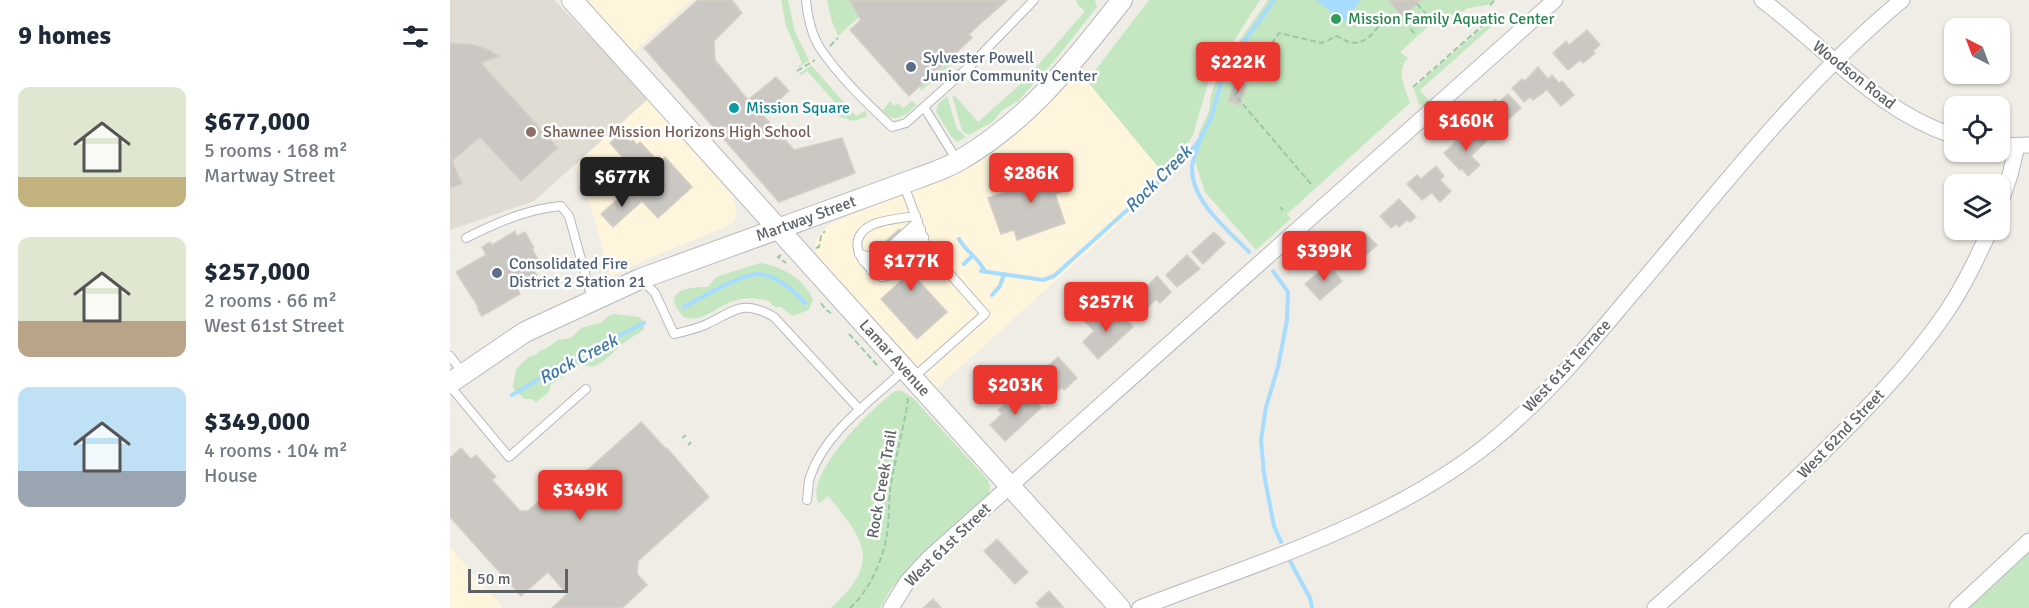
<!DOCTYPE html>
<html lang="en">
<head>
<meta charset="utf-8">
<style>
  :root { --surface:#fff; --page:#f2f2f3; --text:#1f2937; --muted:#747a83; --accent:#eb3730 }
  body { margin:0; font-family:Signika,sans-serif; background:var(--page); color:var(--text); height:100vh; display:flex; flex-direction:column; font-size:22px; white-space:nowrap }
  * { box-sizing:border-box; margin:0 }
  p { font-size:20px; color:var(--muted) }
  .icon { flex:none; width:33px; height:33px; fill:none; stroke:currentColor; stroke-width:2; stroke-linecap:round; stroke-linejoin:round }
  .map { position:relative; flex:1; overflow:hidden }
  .drawer { display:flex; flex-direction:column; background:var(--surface); width:450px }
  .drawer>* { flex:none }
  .needle { width:39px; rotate:318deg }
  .fabs { position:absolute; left:1494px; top:18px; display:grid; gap:12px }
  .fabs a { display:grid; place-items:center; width:66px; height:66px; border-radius:12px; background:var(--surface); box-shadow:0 2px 4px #0004; font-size:30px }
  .scale { position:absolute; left:18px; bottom:15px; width:100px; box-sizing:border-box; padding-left:6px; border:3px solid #5d6266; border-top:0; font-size:16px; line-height:21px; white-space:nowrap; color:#5d6266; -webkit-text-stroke:4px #fff; paint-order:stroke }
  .price { position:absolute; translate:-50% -51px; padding:0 14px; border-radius:6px; background:var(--accent); color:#fff; font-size:20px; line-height:39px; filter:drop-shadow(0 2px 3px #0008) }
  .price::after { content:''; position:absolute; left:50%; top:36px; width:18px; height:14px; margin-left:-9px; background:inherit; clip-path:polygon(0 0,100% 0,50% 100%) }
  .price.on { background:#222; color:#fff }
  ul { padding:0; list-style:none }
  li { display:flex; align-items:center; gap:18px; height:150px; padding:0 18px }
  li span { display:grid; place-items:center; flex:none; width:168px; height:120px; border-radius:12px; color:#555 }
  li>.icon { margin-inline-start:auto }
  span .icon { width:72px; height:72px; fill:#fffc; stroke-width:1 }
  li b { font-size:26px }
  h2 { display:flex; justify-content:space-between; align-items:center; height:72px; padding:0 18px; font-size:26px }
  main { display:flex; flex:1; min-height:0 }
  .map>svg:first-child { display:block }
  .commercial { fill:#fef5dc }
  .education { fill:#e0dcd4 }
  .green { fill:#c4e7c2 }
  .water { fill:#a7dcff }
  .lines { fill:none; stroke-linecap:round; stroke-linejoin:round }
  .stream { stroke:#a7dcff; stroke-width:4 }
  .building { fill:#cbc8c3; stroke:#d5cfc4; stroke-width:1.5 }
  .service-casing { stroke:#b6b8bc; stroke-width:10 }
  .minor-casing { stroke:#b6b8bc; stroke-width:17 }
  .tertiary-casing { stroke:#b6b8bc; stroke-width:22 }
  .path { stroke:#9bc8a6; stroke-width:2; stroke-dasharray:6 3; stroke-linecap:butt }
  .service { stroke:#fff; stroke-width:8 }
  .minor { stroke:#fff; stroke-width:15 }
  .tertiary { stroke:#fff; stroke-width:20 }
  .leisure-dot { fill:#2e9e5b; stroke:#fff; stroke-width:2 }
  .service-dot { fill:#5c6f8a; stroke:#fff; stroke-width:2 }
  .culture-dot { fill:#0f9aa8; stroke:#fff; stroke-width:2 }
  .education-dot { fill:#8d6e63; stroke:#fff; stroke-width:2 }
  .labels { text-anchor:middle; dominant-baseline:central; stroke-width:5; stroke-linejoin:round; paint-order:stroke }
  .leisure-label { font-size:16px; fill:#27864d; stroke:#fff; text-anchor:start }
  .service-label { font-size:16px; fill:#4e5e75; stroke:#fff; text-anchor:start }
  .street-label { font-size:16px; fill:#5d6266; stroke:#fff }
  .culture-label { font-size:16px; fill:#0d838f; stroke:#fff; text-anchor:start }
  .education-label { font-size:16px; fill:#785e54; stroke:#fff; text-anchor:start }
  .water-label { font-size:18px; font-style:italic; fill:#3e78aa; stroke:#fff }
</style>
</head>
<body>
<main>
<section class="drawer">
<h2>9 homes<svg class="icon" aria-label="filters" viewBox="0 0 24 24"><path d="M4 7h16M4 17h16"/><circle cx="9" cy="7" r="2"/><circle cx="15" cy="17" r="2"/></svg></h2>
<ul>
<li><span style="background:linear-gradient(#dfe7d0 75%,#c2b280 0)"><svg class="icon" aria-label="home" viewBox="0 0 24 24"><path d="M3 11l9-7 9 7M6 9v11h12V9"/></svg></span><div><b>$677,000</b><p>5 rooms · 168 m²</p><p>Martway Street</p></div></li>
<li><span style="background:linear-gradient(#dfe7d0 70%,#b9a48a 0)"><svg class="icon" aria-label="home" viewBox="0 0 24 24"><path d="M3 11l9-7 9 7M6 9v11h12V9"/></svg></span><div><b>$257,000</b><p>2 rooms · 66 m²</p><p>West 61st Street</p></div></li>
<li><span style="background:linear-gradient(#bfe0f5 70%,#9aa5b1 0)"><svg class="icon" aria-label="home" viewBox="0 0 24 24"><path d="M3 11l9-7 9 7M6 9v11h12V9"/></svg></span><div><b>$349,000</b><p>4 rooms · 104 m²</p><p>House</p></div></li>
</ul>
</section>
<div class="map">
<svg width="1579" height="608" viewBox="0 0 1579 608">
  <rect width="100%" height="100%" fill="#f0ede6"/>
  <path class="commercial" d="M137,0H241L182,53Z
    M627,72L637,81L718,179L487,388L367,256L365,245L367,237L379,225L428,203L488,181L567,130L598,103Z
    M198,99L282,195L286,205V216L283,222L276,227L197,259L160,277L144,217L125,165Z
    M0,547L53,608H0Z"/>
  <path class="education" d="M0,0H104L159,56L198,99L84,201L0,230Z"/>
  <path class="green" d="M331,0H338L345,32L359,60L345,70L352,63L336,26Z
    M377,0H399L409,17L388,36L381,19Z
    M626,0H645L647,7L605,60L568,101L551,111L544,121L519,135L512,131L502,95L506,97L528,122L576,79L635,11L627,4Z
    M699,0H810L759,80L743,135L718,179L637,81Z
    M818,0H1043L1038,5L1018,8L1005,16L993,13L950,52L958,58C945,72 955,86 960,103L837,214L841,219L806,250L755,192L744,158L749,133L759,111L761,95L768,76L776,60Z
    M1038,23L1041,27L970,90L980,102L975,106L969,104L964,89L968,84Z
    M507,54L510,58L471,91L470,86Z
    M361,65L406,116L415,111L417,114L416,117L403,121L385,115L390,108L357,71L352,75L349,74Z
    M497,96L507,129L516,137L507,142L501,136L486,112L488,104Z
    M440,101L444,106L448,103L453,108L462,101L467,105C456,114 444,127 433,110Z
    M310,263C331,266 353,278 363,299L359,310L342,316L331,307H325C322,305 321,303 318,301C315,299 312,300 308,299C274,293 261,323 235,318C209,293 235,286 258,287L266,277Z
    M165,314L189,317L193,321L194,329C188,335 181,337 175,342C164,350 158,360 145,366C139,368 132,363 127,366C118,370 112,379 101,384L98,393L86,402L81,399H74L63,388L66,369L80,356L85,355L91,350L95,349L108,340L121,338L131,328L152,322L158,316Z
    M445,391H452L463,398L538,480L540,485L539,494L464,562L441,589L430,608H381C431,563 416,541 378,496L370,503L368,502C355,473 424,406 445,391Z
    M1579,547V608H1513Z"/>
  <path class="water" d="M866,0H910L895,22Z"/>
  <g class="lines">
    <path class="stream" d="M750,141C747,150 742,160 742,168C741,201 778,230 799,252
      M509,239C516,252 530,259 535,272
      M514,264L522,256
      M531,271L586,279L593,280L604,276L735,158L751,138L761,118L773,76L780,61L824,0
      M823,271L838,292L837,320L828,367L816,407L811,440L814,474L824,526L831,542
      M542,295L550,286L554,274
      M234,307C251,298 289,275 307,274C326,274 343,291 355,303
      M62,395L108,368L194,323
      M840,561L860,598L862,608"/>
  </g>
  <path class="building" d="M248,0H282L292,13L264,41L265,60L298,100L326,77L339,91L313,115L344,150L392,138L405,173L329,202L194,48Z
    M399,0H557L519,34L522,38L459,96L400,30L411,20Z
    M938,0H971L953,17Z
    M1137,30L1150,45L1143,51L1145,53L1133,63L1130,60L1118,70L1103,53L1116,41L1119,45Z
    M0,43L24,45L39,50L49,56L31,63L108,148L71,181L30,137L2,161L12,184L0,188Z
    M1088,67L1098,79L1102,75L1109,83L1112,81L1124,95L1111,106L1097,90L1083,100L1080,97L1074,102L1062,88L1072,79L1075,81Z
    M785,81L797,84L790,105L778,101Z
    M1058,94L1071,108L1049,128L1032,110L1045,99L1048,103Z
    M1026,130L1037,141L1021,156L1030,165L1018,176L1012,169L1010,170L994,153L1013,135L1015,137Z
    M172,133L181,142L183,140L187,145L190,142L204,157L185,171L160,143Z
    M215,157L242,187L208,218L180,188Z
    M611,164L619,189L605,194L615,223L567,240L564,230L551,234L538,198L581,183L578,176Z
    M986,166L994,176L990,180L1001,191L990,202L982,193L972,200L957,184L967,175L971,179Z
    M180,188L192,201L163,227L151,214Z
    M949,199L966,217L960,222L957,220L949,227L946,224L941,228L930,216Z
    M449,229L468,251L453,263L454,283L455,285L465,277L497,312L467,339L431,299L451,281V266L432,245Z
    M65,231L67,236L75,232L84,248L82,249L91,264L83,269L87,275L66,286L70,294L32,316L27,308H29L6,272L36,255L32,247L40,242L42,245Z
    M764,232L775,243L753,264L742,252Z
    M915,233L927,245L903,267L892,254Z
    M737,255L750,269L727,287L716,275Z
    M878,264L892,281L870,300L855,284Z
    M707,276L721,292L710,303L706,299L697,308L686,297Z
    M667,310L683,327L648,359L633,342L644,331L635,321L645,312L654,322Z
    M608,357L627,378L614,390L612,387L594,403L572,378L586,365L596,375L599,373L595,369Z
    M577,392L591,408L555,441L540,425L552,414L548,410L556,403L559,407Z
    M191,422L216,449L217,448L259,497L188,561L187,574L197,585L172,608H102L117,594L98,572L71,596L0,517V458L11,448L21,459L26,455L46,477L42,480L70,511H78L115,478L121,485Z
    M547,539L578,572L565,584L534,551Z
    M599,591L614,608H590L586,603Z
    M483,599L491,608H473Z"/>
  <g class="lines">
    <defs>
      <path id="service" d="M356,0C357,15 362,36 370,48C390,78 417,103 442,127L456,123L522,64L584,0
        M474,107L508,162
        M454,185L476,245L484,256L535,314L464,377
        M466,216C453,218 437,219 424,224C393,238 411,265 432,277L441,275L476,245
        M16,238C46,223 77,209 111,206L119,216L142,299
        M409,254L422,257L432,254L468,221
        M413,261L421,264H432L471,229
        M421,271L438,269L474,237
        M192,280L205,293L224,334C235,331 247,329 257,324C286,310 293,299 324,317L410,410
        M0,356L13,373
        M0,386L59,457L136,389
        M357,500C358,493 358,485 360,477C375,432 421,401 454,370"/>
      <path id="minor" d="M1312,0C1375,47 1427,111 1504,136
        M1550,146L1579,145
        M1550,204L1560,175L1567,146
        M441,608L457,582L478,559L1105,0
        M690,608C809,562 941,523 1041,442C1096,397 1140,344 1185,290C1270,190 1351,84 1452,0
        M1205,608C1259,561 1311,513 1362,463C1410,416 1457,369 1495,314C1513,288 1527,258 1540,230
        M1507,608L1579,541"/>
      <g id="tertiary">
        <path id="s1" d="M122,0L670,608"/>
        <path id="s2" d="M0,383L75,332L190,279L468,178C482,173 497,168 510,160C578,121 625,60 672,0"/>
      </g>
    </defs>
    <use href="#service" class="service-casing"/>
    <use href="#minor" class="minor-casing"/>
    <use href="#tertiary" class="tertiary-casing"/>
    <path class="path" d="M967,4L982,20
      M1040,5L1045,0
      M380,46L388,38
      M347,71L365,60
      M963,87L1040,19V14
      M861,184L785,95L829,33L872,43L887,36C909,51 919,39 932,22C939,25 944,25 950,20L955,22L966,35
      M830,207L833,210
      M366,248L369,247L371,236L375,231
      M331,255L328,257L336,263
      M371,303L376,310L381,313
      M399,334L427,365
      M232,438L236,435
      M238,445L241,442
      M400,608C420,590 433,559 437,534C440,515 438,496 442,478C447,452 454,426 458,400L455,396"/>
    <use href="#service" class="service"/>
    <use href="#minor" class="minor"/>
    <use href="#tertiary" class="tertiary"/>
  </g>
  <circle class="leisure-dot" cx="886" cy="19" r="6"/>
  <g class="service-dot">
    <circle cx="461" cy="67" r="6"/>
    <circle cx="47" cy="273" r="6"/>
  </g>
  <circle class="culture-dot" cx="284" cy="108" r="6"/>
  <circle class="education-dot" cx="81" cy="132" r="6"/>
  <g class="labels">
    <g class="leisure-label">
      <text x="898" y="19">Mission Family Aquatic Center</text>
    </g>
    <g class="service-label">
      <text x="473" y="58">Sylvester Powell<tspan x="473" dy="18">Junior Community Center</tspan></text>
      <text x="59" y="264">Consolidated Fire<tspan x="59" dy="18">District 2 Station 21</tspan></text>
    </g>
    <g class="street-label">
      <text transform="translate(1404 75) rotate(38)">Woodson Road</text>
      <text stroke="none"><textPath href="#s2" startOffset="394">Martway Street</textPath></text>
      <text stroke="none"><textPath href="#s1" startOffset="482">Lamar Avenue</textPath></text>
      <text transform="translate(1117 366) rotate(-47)">West 61st Terrace</text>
      <text transform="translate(1391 434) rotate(-46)">West 62nd Street</text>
      <text transform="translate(432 484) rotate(-80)">Rock Creek Trail</text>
      <text transform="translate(498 545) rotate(-44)">West 61st Street</text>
    </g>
    <g class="culture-label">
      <text x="296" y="108">Mission Square</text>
    </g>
    <g class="education-label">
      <text x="93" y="132">Shawnee Mission Horizons High School</text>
    </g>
    <g class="water-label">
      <text transform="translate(708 179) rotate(-45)">Rock Creek</text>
      <text transform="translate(128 359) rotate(-28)">Rock Creek</text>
    </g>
  </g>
</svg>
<div class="fabs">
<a><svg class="needle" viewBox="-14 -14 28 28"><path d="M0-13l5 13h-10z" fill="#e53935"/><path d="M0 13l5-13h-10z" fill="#747a83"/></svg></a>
<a><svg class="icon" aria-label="locate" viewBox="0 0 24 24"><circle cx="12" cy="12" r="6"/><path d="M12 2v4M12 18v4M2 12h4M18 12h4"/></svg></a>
<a><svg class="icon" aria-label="layers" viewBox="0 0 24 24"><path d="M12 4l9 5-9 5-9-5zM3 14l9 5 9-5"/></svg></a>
</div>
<div class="scale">50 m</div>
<b class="price" style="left:788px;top:93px">$222K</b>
<b class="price" style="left:1016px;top:152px">$160K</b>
<b class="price" style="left:581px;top:204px">$286K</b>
<b class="price on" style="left:172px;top:208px">$677K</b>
<b class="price" style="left:874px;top:282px">$399K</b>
<b class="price" style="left:461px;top:292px">$177K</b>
<b class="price" style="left:656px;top:333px">$257K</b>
<b class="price" style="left:565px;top:416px">$203K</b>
<b class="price" style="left:130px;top:521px">$349K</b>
</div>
</main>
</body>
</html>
